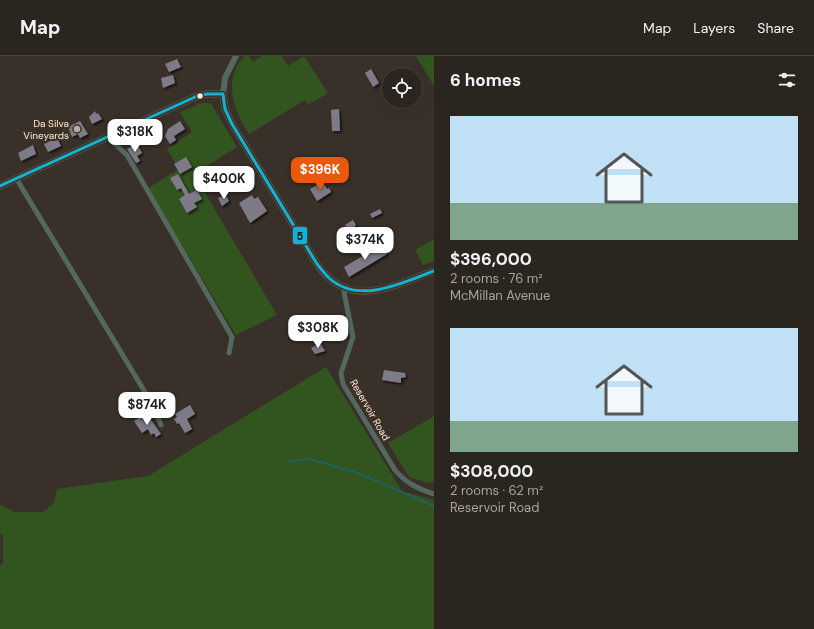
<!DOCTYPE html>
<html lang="en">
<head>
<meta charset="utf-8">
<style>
  :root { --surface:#2b251f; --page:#37312c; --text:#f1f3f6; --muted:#a6a5a4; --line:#47423d; --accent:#ea580c }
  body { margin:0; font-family:"DM Sans",sans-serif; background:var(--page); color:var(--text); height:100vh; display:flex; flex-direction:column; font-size:15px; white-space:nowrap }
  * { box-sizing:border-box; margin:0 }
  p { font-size:13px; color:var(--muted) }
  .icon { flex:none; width:22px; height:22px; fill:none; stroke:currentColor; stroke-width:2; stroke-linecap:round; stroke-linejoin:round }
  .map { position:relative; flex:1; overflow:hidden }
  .side { display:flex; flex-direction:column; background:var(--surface); width:380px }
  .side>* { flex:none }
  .tools { position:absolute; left:382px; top:12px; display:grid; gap:8px }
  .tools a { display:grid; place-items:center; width:40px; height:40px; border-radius:50%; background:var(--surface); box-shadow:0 4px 16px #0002,0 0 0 1px var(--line); font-size:20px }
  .price { position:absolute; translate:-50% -34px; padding:0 9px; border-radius:8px; background:#fff; color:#222; font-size:13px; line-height:26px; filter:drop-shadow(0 1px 2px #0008) }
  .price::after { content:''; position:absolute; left:50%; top:24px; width:12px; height:9px; margin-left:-6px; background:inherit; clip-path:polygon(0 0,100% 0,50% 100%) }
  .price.active { background:var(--accent); color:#fff }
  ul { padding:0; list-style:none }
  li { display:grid; align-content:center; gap:8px; height:212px; padding:0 16px }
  li span { display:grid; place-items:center; height:124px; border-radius:0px; color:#555 }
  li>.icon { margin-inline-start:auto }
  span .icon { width:72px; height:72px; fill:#fffc; stroke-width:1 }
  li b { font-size:17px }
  h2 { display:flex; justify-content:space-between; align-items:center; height:48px; padding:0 16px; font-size:17px }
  header { display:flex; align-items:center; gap:24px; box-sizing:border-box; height:56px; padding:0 20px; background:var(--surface); border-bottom:1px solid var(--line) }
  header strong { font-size:19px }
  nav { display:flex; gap:22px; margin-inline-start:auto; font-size:14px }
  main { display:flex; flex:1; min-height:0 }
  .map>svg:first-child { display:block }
  .green { fill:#32551f }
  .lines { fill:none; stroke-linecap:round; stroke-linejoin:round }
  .stream { stroke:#186670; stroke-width:1.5 }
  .building { fill:#7f7a87; filter:url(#shadow) }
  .minor { stroke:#546860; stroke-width:5 }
  .tertiary { stroke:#546860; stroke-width:6 }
  .secondary { stroke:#516860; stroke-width:7 }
  .bus-1-casing { stroke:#3f3123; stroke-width:6 }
  .bus-1 { stroke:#13b2d5; stroke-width:3 }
  .bus-dot { fill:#f6ece3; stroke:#3f3123; stroke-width:1.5 }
  .poi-dot { fill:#b4aba2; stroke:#3f3123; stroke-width:1.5 }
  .labels { text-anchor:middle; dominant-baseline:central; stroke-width:4; stroke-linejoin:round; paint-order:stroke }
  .poi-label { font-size:10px; fill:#f6ece3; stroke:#3f3123; text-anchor:end }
  .street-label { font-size:10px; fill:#f6ece3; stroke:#3f3123 }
  .line-badge { stroke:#3f3123; stroke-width:1.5 }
  .pale-badge-label { font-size:11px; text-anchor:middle; font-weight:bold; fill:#111 }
</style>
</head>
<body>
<header>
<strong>Map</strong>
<nav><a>Map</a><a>Layers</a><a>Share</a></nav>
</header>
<main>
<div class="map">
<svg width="434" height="573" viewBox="0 0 434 573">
  <defs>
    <filter id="shadow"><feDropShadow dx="2" dy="2" stdDeviation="1" flood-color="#0009"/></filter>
  </defs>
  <rect width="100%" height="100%" fill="#393129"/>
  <path class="green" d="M244,0H249L253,6L262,0H282L288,10L304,0L328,37L308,49L305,44L249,78C234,54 222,25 244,0Z
    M416,0H434V30Z
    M202,47H209L212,49L237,91L194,118L277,259L236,279L148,132L179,113L167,93L192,76L180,56Z
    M434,183V205L423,209L415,194Z
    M326,311L402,435L434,444V573H0V509L3,508V479L0,478V449L15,456H43L54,447L57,433L148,420Z
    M434,360V425L429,427L409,421L388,387Z"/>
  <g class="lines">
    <path class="stream" d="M287,406L310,403L358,417L434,450"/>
  </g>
  <path class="building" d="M177,3L181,11L169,16L165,8Z
    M371,13L379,27L373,31L365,17Z
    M173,19L175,27L163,32L161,22Z
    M339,53L340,75H332L331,54Z
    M95,55L96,58L98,57L102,63L92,68L89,61Z
    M80,65L88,78L80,82L78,78L72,81L68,71Z
    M180,65L185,73L174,80L176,84L170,88L165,80L168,73Z
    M57,82L61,90L48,96L44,88Z
    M137,88L142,97L137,100L140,105L136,107L127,93Z
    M33,89L36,98L21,105L18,97Z
    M186,101L192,111L180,118L174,108Z
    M178,118L189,138L197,134L202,143L194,147L197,151L187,157L179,143L185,139L181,132L177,134L170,122Z
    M323,126L327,133L329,132L331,136L317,145L310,133Z
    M226,139L229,145L222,150L218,142Z
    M252,139L254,143L258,141L267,155L250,167L239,147Z
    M380,153L382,157L372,162L370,158Z
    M353,164L356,169L354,171L356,175L351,178L345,169Z
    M382,189L387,198L349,221L344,211Z
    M320,287L325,295L315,298L311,292Z
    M384,314L405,317L406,321L401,322V327L382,324Z
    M190,349L195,358L187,363L192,373L185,377L179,367L177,368L174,363L177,361L175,358Z
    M141,360L143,365L149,361L161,378L156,381L154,377L151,379L148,373L142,377L134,365Z"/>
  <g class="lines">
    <path class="minor" d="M107,81L127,99L232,281L229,297
      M16,122L154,351L161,369
      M343,231L353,281L341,317L343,328L395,414C406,427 418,433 434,438"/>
    <path class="tertiary" d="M223,38L225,22L236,0"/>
    <path class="secondary" d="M0,130L195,41L207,38H223L225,53L232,68L317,208C349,255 392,230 434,215"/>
    <defs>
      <path id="bus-1" d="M223,38L225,53L232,68L317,208C321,213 325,218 329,222C359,249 402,227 434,215
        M0,130L195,41L207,38H223"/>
    </defs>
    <use href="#bus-1" class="bus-1-casing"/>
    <use href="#bus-1" class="bus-1"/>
  </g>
  <circle class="bus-dot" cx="200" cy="40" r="3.5"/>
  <circle class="poi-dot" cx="77" cy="73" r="4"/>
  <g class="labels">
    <g class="poi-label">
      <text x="69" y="67">Da Silva<tspan x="69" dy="12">Vineyards</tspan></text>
    </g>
    <g class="street-label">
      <text transform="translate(370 354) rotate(60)">Reservoir Road</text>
    </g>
  </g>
  <rect class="line-badge" x="292" y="170" width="16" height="19" rx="4" fill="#13b2d5"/>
  <g class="pale-badge-label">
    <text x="300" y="184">5</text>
  </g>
</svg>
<div class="tools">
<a><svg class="icon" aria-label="locate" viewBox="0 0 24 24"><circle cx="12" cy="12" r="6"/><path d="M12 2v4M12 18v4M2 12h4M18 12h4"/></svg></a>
</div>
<b class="price" style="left:135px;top:97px">$318K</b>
<b class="price active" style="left:320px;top:135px">$396K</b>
<b class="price" style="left:224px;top:144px">$400K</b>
<b class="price" style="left:365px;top:205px">$374K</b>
<b class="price" style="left:318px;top:293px">$308K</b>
<b class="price" style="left:147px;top:370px">$874K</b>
</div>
<section class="side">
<h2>6 homes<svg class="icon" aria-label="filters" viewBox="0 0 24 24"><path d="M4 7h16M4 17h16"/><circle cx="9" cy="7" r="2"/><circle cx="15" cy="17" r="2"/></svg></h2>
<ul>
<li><span style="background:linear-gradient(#bfe0f5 70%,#7fa58c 0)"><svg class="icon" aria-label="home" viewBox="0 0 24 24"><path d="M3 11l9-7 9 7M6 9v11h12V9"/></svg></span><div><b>$396,000</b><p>2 rooms · 76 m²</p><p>McMillan Avenue</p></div></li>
<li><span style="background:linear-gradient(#bfe0f5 75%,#7fa58c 0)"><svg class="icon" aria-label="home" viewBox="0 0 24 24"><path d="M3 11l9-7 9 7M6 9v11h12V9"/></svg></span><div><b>$308,000</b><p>2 rooms · 62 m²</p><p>Reservoir Road</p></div></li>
</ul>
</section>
</main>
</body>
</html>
